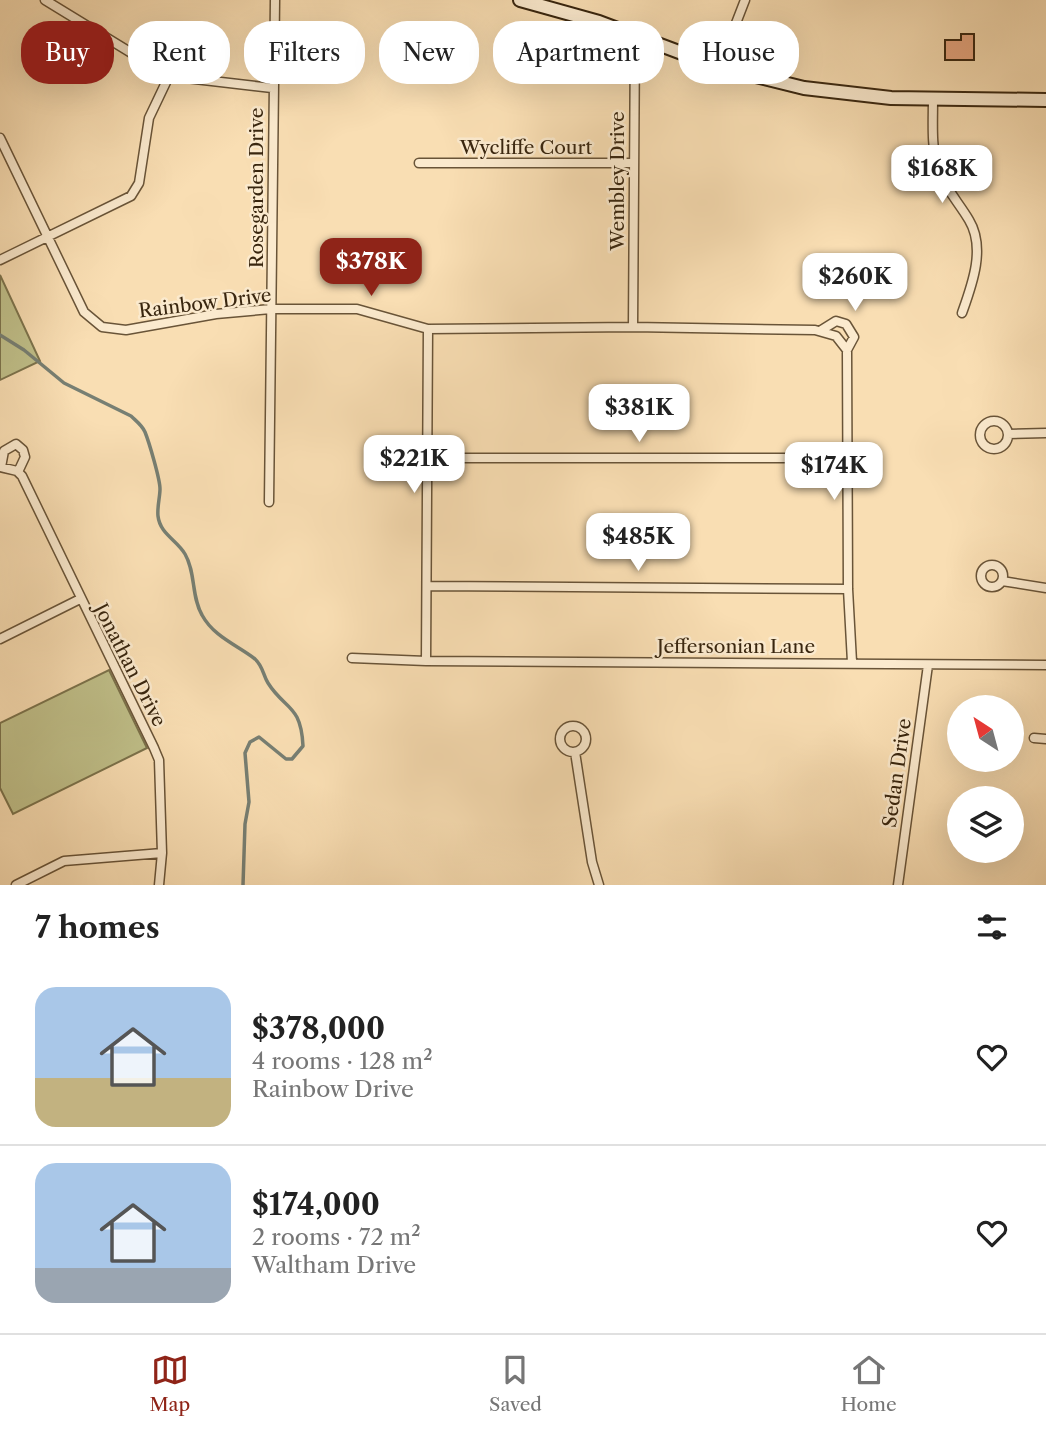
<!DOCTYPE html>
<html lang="en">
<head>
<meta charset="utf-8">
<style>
  :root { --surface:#fff; --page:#f2f2f2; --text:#222; --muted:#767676; --line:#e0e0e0; --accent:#8f2418 }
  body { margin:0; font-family:"Libre Caslon Text",serif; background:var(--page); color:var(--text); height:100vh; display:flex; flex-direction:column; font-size:26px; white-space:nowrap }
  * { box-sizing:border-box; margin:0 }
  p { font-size:23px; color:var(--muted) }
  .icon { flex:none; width:38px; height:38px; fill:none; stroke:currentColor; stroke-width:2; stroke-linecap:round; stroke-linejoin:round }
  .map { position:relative; height:885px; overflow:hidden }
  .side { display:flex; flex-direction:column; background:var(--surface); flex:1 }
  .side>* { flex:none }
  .banner { position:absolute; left:21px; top:21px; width:1004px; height:63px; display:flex; gap:14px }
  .needle { width:46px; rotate:324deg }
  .buttons { position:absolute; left:947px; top:695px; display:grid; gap:14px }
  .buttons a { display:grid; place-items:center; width:77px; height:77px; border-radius:50%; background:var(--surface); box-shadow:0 7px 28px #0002; font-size:35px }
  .price { position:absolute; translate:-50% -60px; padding:0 16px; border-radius:14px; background:#fff; color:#222; font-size:23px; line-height:46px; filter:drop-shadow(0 2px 4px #0008) }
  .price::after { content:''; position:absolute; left:50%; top:42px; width:21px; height:16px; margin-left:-10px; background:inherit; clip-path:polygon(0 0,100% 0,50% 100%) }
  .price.selected { background:var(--accent); color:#fff }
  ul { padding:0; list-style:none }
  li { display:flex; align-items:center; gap:21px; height:175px; padding:0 35px }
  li+li { border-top:2px solid var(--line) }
  li span { display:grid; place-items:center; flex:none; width:196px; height:140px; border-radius:21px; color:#555 }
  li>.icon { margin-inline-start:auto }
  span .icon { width:84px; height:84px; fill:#fffc; stroke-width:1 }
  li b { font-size:30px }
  h2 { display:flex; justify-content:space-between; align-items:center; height:84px; padding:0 35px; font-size:30px }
  .tag { padding:0 24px; border-radius:28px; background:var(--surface); box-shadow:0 7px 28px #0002; font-size:24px; line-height:63px }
  .tag.selected { background:var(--accent); color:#fff }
  .tab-bar { display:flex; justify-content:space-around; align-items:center; height:98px; border-top:2px solid var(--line); background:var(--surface); font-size:19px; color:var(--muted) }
  .tab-bar a { display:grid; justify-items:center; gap:4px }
  .tab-bar .selected { color:var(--accent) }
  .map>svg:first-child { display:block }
  .green { fill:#c0c08a; stroke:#7c734c; stroke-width:2 }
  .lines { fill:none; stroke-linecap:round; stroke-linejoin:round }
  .stream { stroke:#777f73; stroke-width:3.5 }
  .building { fill:#e7a680; stroke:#39260f; stroke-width:2 }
  .minor-casing { stroke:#695438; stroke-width:11 }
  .secondary-casing { stroke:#39260f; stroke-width:16 }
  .minor { stroke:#fbeace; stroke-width:8 }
  .secondary { stroke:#fbeace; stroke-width:12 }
  .labels { text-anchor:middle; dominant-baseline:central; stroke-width:5; stroke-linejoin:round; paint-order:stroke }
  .street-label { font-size:19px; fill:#39260f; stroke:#fbeace }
</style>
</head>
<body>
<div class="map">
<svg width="1046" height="885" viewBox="0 0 1046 885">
  <rect width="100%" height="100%" fill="#f9deb3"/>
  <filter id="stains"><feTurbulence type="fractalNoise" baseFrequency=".00286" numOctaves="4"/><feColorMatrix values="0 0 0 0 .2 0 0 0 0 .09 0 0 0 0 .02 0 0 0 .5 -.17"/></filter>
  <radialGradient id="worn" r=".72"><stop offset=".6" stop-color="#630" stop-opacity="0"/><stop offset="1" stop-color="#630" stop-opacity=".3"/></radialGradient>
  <path class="green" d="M0,275L40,361L0,380Z
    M109,670L147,748L13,814L0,788V723Z"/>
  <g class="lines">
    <path class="stream" d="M0,335L24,350L64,383L131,416C136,421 142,425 145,432C149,442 160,479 160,489C160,497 157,507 158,516C160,534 177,540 185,554C196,573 191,596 202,615C214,637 237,645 255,659C263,666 263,675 268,683C285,710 301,704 303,746L292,759H286L259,737L250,742L245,753L249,802L245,824L243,885"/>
  </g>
  <path class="building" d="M961,34H974V60H945V40H961Z"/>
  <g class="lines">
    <defs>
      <path id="minor" d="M45,0L169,76L272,88
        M719,67L745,0
        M933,99C933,122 931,147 938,169C945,188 959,203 969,220C986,248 972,285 962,313
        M0,138L84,312L102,327L126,330L216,314L271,309H357L428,329L633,327L815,330L836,336L847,350L848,589L852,662
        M419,163H632
        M0,260L131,196L139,183L149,118L169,76
        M633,327L635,35
        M820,331L836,321L846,324L854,337L847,350
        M980 435a14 14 0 1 1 28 0a14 14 0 1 1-28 0Z
        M1008,434L1046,433
        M429,458H849
        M0,467L17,471L22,476L154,748L159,760L162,853L159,885
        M1,467L4,451L16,444L23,450L25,457L18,472
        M269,502L275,0
        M981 576a11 11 0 1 1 22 0a11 11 0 1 1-22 0Z
        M1002,581L1046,588
        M428,586L848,589
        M0,639L80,599
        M352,658L426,661L1046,665
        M426,661L428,329
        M560 739a13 13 0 1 1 26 0a13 13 0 1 1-26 0Z
        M1034,738L1046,739
        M575,752L592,862L599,885
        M16,885L64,861L162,853
        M898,885L928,665"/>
      <path id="secondary" d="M520,0L599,22L719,67L804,88L891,98L1046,100"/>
    </defs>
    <use href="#minor" class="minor-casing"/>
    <use href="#secondary" class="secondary-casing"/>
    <use href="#minor" class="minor"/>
    <use href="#secondary" class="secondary"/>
  </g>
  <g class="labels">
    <g class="street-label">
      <text x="526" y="147">Wycliffe Court</text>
      <text transform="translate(617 181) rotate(-90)">Wembley Drive</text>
      <text transform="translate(256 188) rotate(-90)">Rosegarden Drive</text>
      <text transform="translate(205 303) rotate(-7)">Rainbow Drive</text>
      <text x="736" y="646">Jeffersonian Lane</text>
      <text transform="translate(130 665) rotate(63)">Jonathan Drive</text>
      <text transform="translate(897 773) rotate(-82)">Sedan Drive</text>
    </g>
  </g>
  <rect width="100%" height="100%" filter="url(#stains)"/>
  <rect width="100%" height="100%" fill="url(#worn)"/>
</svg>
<div class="buttons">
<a><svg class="needle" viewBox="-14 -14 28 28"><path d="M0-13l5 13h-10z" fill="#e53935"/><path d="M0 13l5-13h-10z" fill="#767676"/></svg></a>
<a><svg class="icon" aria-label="layers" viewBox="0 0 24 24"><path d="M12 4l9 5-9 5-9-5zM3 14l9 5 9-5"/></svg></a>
</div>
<b class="price" style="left:942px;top:205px">$168K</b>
<b class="price selected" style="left:371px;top:298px">$378K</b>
<b class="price" style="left:855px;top:313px">$260K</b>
<b class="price" style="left:639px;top:444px">$381K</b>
<b class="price" style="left:414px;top:495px">$221K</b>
<b class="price" style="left:834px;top:502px">$174K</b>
<b class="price" style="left:638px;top:573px">$485K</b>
<div class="banner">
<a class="tag selected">Buy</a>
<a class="tag">Rent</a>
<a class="tag">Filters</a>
<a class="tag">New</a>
<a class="tag">Apartment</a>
<a class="tag">House</a>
</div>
</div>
<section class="side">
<h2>7 homes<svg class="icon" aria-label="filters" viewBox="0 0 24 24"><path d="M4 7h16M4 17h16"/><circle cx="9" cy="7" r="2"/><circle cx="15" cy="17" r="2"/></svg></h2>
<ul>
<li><span style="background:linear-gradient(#a9c7e8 65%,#c2b280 0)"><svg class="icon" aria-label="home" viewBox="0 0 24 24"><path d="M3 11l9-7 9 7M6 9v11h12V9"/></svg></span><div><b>$378,000</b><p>4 rooms · 128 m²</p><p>Rainbow Drive</p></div><svg class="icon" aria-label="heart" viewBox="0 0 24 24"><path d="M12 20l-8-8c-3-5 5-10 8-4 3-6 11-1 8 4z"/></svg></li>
<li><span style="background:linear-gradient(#a9c7e8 75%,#9aa5b1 0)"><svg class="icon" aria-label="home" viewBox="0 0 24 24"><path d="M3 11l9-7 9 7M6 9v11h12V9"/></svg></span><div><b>$174,000</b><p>2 rooms · 72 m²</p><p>Waltham Drive</p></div><svg class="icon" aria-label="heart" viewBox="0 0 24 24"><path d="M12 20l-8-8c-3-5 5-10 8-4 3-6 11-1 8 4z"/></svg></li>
</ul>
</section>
<nav class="tab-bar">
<a class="selected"><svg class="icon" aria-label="map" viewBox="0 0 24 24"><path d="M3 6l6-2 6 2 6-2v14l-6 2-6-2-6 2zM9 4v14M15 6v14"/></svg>Map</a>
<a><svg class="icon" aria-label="saved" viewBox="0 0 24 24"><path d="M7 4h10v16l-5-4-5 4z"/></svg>Saved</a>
<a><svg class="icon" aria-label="home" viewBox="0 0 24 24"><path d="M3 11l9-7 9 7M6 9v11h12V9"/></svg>Home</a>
</nav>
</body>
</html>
